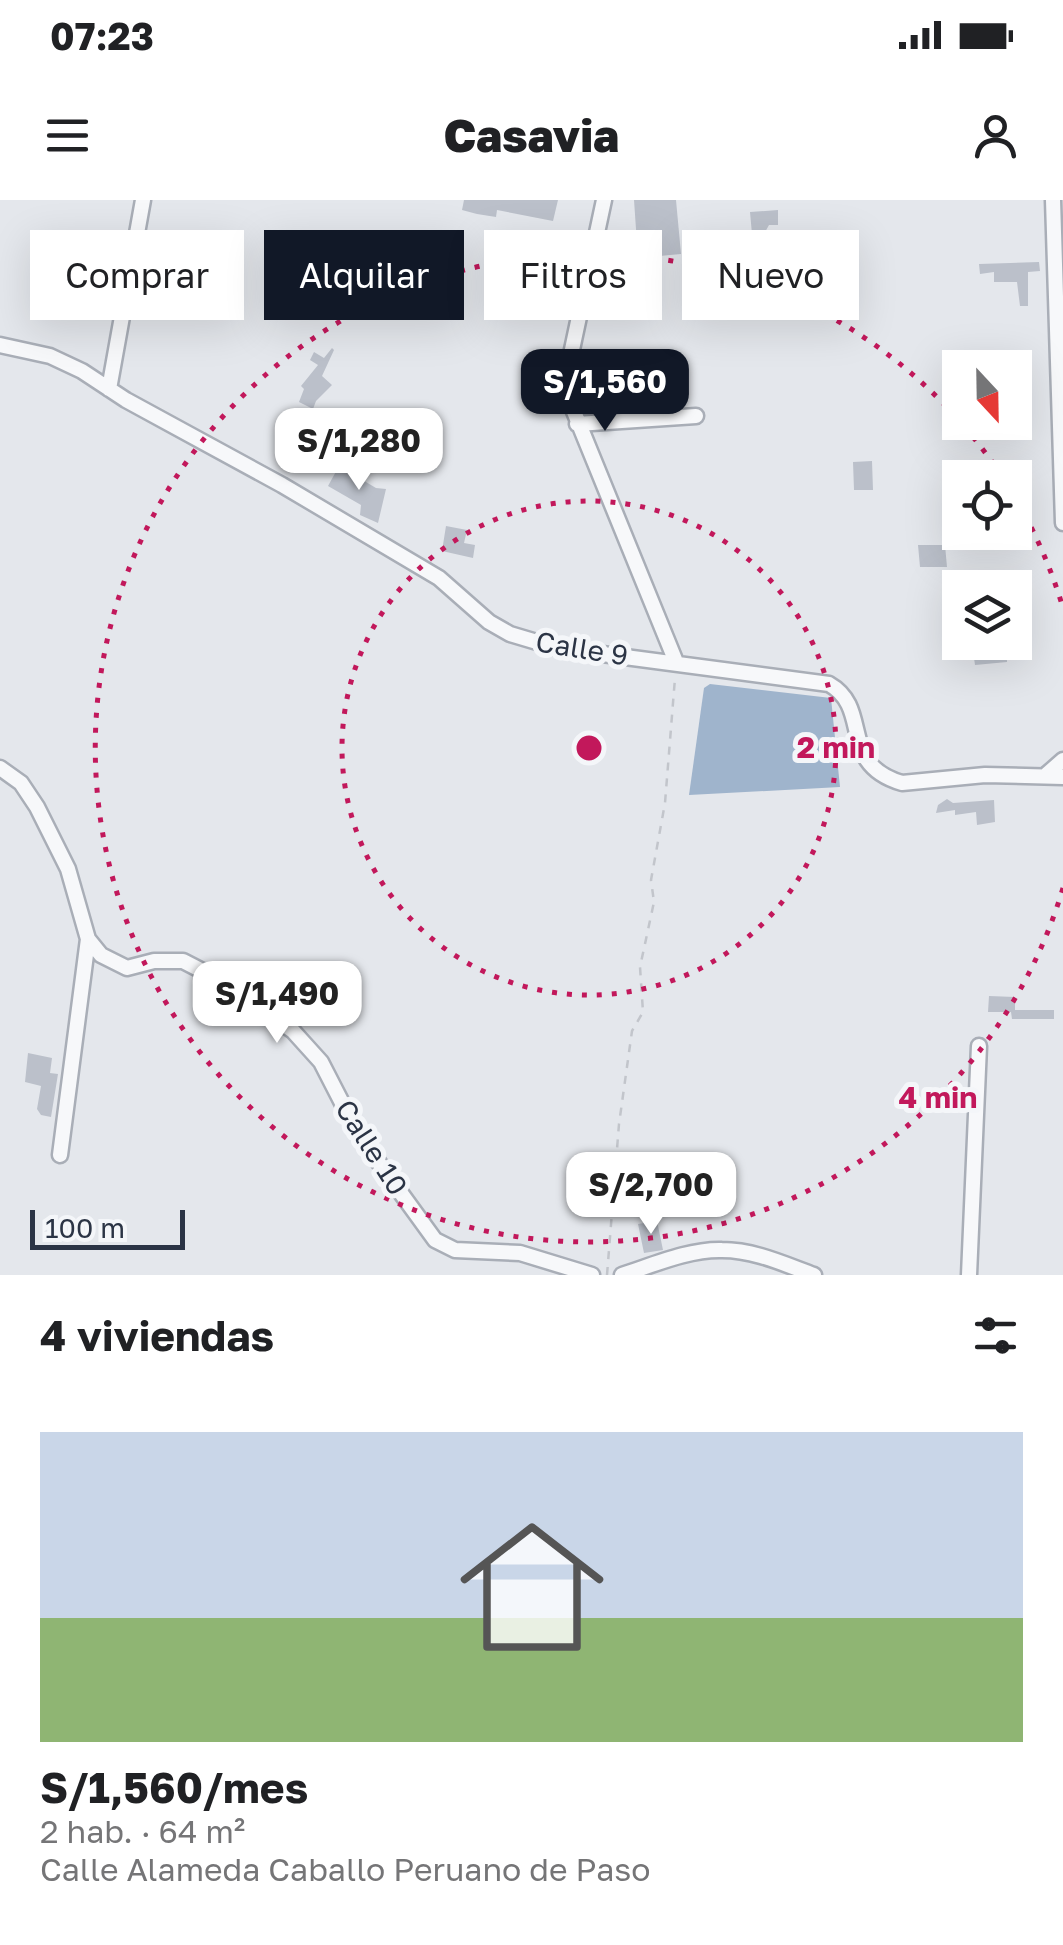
<!DOCTYPE html>
<html lang="es">
<head>
<meta charset="utf-8">
<style>
  :root { --surface:#fff; --page:#f6f6f6; --text:#202124; --muted:#757577; --accent:#111827 }
  body { margin:0; font-family:"Golos Text",sans-serif; background:var(--page); color:var(--text); height:100vh; display:flex; flex-direction:column; font-size:38px; white-space:nowrap }
  * { box-sizing:border-box; margin:0 }
  p { font-size:32px; color:var(--muted) }
  .icon { flex:none; width:55px; height:55px; fill:none; stroke:currentColor; stroke-width:2; stroke-linecap:round; stroke-linejoin:round }
  .map { position:relative; height:1075px; overflow:hidden }
  .drawer { display:flex; flex-direction:column; background:var(--surface); flex:1 }
  .drawer>* { flex:none }
  .hud { position:absolute; left:30px; top:30px; width:1005px; height:90px; display:flex; gap:20px }
  .needle { width:65px; rotate:158deg }
  .controls { position:absolute; left:942px; top:150px; display:grid; gap:20px }
  .controls a { display:grid; place-items:center; width:90px; height:90px; border-radius:0px; background:var(--surface); box-shadow:0 10px 40px #0002; font-size:50px }
  .scale { position:absolute; left:30px; bottom:25px; width:155px; box-sizing:border-box; padding-left:10px; border:5px solid #2b3445; border-top:0; font-size:28px; line-height:35px; white-space:nowrap; color:#2b3445; -webkit-text-stroke:8px #f4f6f9; paint-order:stroke }
  .price { position:absolute; translate:-50% -85px; padding:0 22px; border-radius:20px; background:#fff; color:#222; font-size:32px; line-height:65px; filter:drop-shadow(0 2px 5px #0008) }
  .price::after { content:''; position:absolute; left:50%; top:60px; width:30px; height:22px; margin-left:-15px; background:inherit; clip-path:polygon(0 0,100% 0,50% 100%) }
  .price.on { background:var(--accent); color:#fff }
  ul { padding:0; list-style:none }
  li { display:grid; align-content:center; gap:20px; height:530px; padding:0 40px }
  li span { display:grid; place-items:center; height:310px; border-radius:0px; color:#555 }
  li>.icon { margin-inline-start:auto }
  span .icon { width:180px; height:180px; fill:#fffc; stroke-width:1 }
  li b { font-size:42px }
  h2 { display:flex; justify-content:space-between; align-items:center; height:120px; padding:0 40px; font-size:42px }
  .chip { padding:0 35px; border-radius:0px; background:var(--surface); box-shadow:0 10px 40px #0002; font-size:35px; line-height:90px }
  .chip.on { background:var(--accent); color:#fff }
  .status { display:flex; justify-content:space-between; align-items:center; height:70px; padding:0 50px; background:var(--surface); direction:ltr }
  .status svg { height:28px; fill:currentColor }
  header { display:flex; justify-content:space-between; align-items:center; height:130px; padding:0 40px; background:var(--surface); font-size:45px; font-weight:800 }
  .map>svg:first-child { display:block }
  .water { fill:#9fb4cc }
  .building { fill:#bbc0ca }
  .lines { fill:none; stroke-linecap:round; stroke-linejoin:round }
  .minor-casing { stroke:#a9aeb7; stroke-width:19 }
  .path { stroke:#c2c5cb; stroke-width:2.5; stroke-dasharray:8 8; stroke-linecap:butt }
  .minor { stroke:#f7f8fa; stroke-width:14 }
  .ring { fill:none; stroke:#c2185b; stroke-width:5; stroke-dasharray:5 10 }
  .labels { text-anchor:middle; dominant-baseline:central; stroke-width:10; stroke-linejoin:round; paint-order:stroke }
  .street-label { font-size:28px; fill:#2b3445; stroke:#f4f6f9 }
  .centre { fill:#c2185b; stroke:#f4f6f9; stroke-width:5 }
  .ring-label { font-size:30px; text-anchor:middle; font-weight:bold; fill:#c2185b; stroke:#f4f6f9; stroke-width:10; stroke-linejoin:round; paint-order:stroke }
</style>
</head>
<body>
<div class="status"><b>07:23</b><svg viewBox="0 0 49 12"><path d="M0 12V9h3v3zM5 12V6h3v6zM10 12V3h3v9zM15 12V0h3v12zM26 1h20v11H26zM47 4h2v5h-2z"/></svg></div>
<header><svg class="icon" aria-label="menu" viewBox="0 0 24 24"><path d="M4 6h16M4 12h16M4 18h16"/></svg>Casavia<svg class="icon" aria-label="person" viewBox="0 0 24 24"><circle cx="12" cy="8" r="4"/><path d="M4 21q1-7 8-7t8 7"/></svg></header>
<div class="map">
<svg width="1063" height="1075" viewBox="0 0 1063 1075">
  <rect width="100%" height="100%" fill="#e4e7ec"/>
  <path class="water" d="M710,484L831,498L840,587L689,595L704,488Z"/>
  <path class="building" d="M464,0H558L553,21L497,10L496,17L477,14L462,10Z
    M634,0H676L681,54L638,58Z
    M778,10V25H769L764,34H752L750,12Z
    M56,62L71,77L89,74L92,86L89,90L72,93L59,109L52,104L67,88L47,68Z
    M1039,62L1040,71L1028,72V106H1020L1017,82H994V72L980,74L979,64Z
    M332,148L334,150L322,176L332,185L316,201L313,209L299,202L304,189L301,186L318,165L310,160L314,152L324,158Z
    M872,261L873,290H854L853,262Z
    M339,266L376,288L386,289L378,323L360,315L361,305L328,286Z
    M446,326L467,330L464,343L475,345L473,358L442,351Z
    M918,345H945L947,367H920Z
    M1007,446V462L975,465L974,458H947L946,447Z
    M947,599L953,603L994,600L995,622L977,625L976,612L955,615V610L936,613L938,605Z
    M989,796L1015,797V810H1054V819H1012L1011,812H988Z
    M28,853L52,858L50,873L58,874L51,917L41,915L37,909L41,886L25,882Z
    M657,1021L663,1050L644,1053L638,1024Z"/>
  <g class="lines">
    <defs>
      <path id="minor" d="M604,0L564,187L676,462
        M1053,0L1063,323
        M0,145L50,156L82,171L126,200L282,285L439,378L489,422L510,434L557,448L829,484C873,509 837,564 902,583L985,575L1063,577
        M109,189L143,0
        M577,224L696,216
        M0,568L21,583L37,607L68,669L88,739L101,755L127,768L154,761H183L218,779L293,831L321,862L358,934L435,1040L455,1050L520,1053L592,1075
        M1047,574L1063,560
        M60,955L88,739
        M622,1075C653,1065 689,1049 722,1050C754,1050 784,1064 814,1075
        M969,1075L979,846"/>
    </defs>
    <use href="#minor" class="minor-casing"/>
    <path class="path" d="M607,1075L619,924L632,831L643,812L640,767L654,702L651,680L665,603L675,478"/>
    <use href="#minor" class="minor"/>
  </g>
  <g class="ring">
    <circle cx="589" cy="548" r="247"/>
    <path d="M1063 688A494 494 0 1 1 1001 275M1017 301A494 494 0 0 1 1063 408"/>
  </g>
  <g class="labels">
    <g class="street-label">
      <text transform="translate(582 448) rotate(9)">Calle 9</text>
      <text transform="translate(372 947) rotate(57)">Calle 10</text>
    </g>
  </g>
  <circle cx="589" cy="548" r="15" class="centre"/>
  <g class="ring-label">
    <text x="836" y="558">2 min</text>
    <text x="938" y="908">4 min</text>
  </g>
</svg>
<div class="controls">
<a><svg class="needle" viewBox="-14 -14 28 28"><path d="M0-13l5 13h-10z" fill="#e53935"/><path d="M0 13l5-13h-10z" fill="#757577"/></svg></a>
<a><svg class="icon" aria-label="locate" viewBox="0 0 24 24"><circle cx="12" cy="12" r="6"/><path d="M12 2v4M12 18v4M2 12h4M18 12h4"/></svg></a>
<a><svg class="icon" aria-label="layers" viewBox="0 0 24 24"><path d="M12 4l9 5-9 5-9-5zM3 14l9 5 9-5"/></svg></a>
</div>
<div class="scale">100 m</div>
<b class="price on" style="left:605px;top:234px">S/1,560</b>
<b class="price" style="left:359px;top:293px">S/1,280</b>
<b class="price" style="left:277px;top:846px">S/1,490</b>
<b class="price" style="left:651px;top:1037px">S/2,700</b>
<div class="hud">
<a class="chip">Comprar</a>
<a class="chip on">Alquilar</a>
<a class="chip">Filtros</a>
<a class="chip">Nuevo</a>
</div>
</div>
<section class="drawer">
<h2>4 viviendas<svg class="icon" aria-label="filters" viewBox="0 0 24 24"><path d="M4 7h16M4 17h16"/><circle cx="9" cy="7" r="2"/><circle cx="15" cy="17" r="2"/></svg></h2>
<ul>
<li><span style="background:linear-gradient(#c9d6e8 60%,#8fb573 0)"><svg class="icon" aria-label="home" viewBox="0 0 24 24"><path d="M3 11l9-7 9 7M6 9v11h12V9"/></svg></span><div><b>S/1,560/mes</b><p>2 hab. · 64 m²</p><p>Calle Alameda Caballo Peruano de Paso</p></div></li>
</ul>
</section>
</body>
</html>
